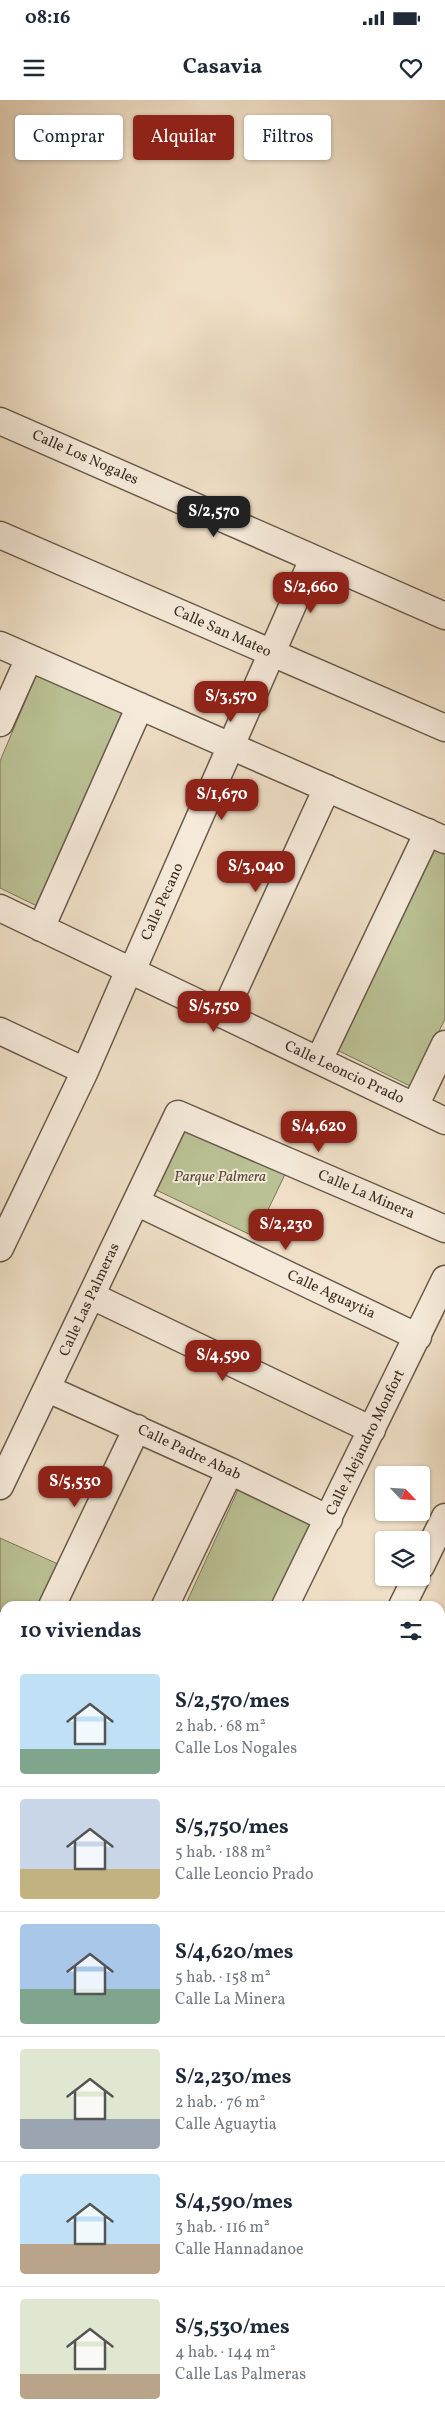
<!DOCTYPE html>
<html lang="es">
<head>
<meta charset="utf-8">
<style>
  :root { --surface:#fff; --page:#f6f6f7; --text:#1f2937; --muted:#747a83; --line:#e0e1e3; --accent:#8f2418 }
  body { margin:0; font-family:Vollkorn,serif; background:var(--page); color:var(--text); height:100vh; display:flex; flex-direction:column; font-size:19px; white-space:nowrap }
  * { box-sizing:border-box; margin:0 }
  p { font-size:16px; color:var(--muted) }
  .icon { flex:none; width:28px; height:28px; fill:none; stroke:currentColor; stroke-width:2; stroke-linecap:round; stroke-linejoin:round }
  .map { position:relative; flex:1; overflow:hidden }
  .sheet { position:absolute; left:0px; top:1501px; width:445px; height:821px; display:flex; flex-direction:column; background:var(--surface); border-radius:15px 15px 0 0; box-shadow:0 1px 4px #0004 }
  .sheet>* { flex:none }
  .banner { position:absolute; left:15px; top:15px; width:415px; height:45px; display:flex; gap:10px }
  .needle { width:32px; rotate:115deg }
  .fabs { position:absolute; left:375px; top:1366px; display:grid; gap:10px }
  .fabs a { display:grid; place-items:center; width:55px; height:55px; border-radius:5px; background:var(--surface); box-shadow:0 1px 4px #0004; font-size:25px }
  .price { position:absolute; translate:-50% -42px; padding:0 11px; border-radius:10px; background:var(--accent); color:#fff; font-size:16px; line-height:32px; filter:drop-shadow(0 1px 2px #0008) }
  .price::after { content:''; position:absolute; left:50%; top:30px; width:15px; height:11px; margin-left:-8px; background:inherit; clip-path:polygon(0 0,100% 0,50% 100%) }
  .price.selected { background:#222; color:#fff }
  ul { padding:0; list-style:none }
  li { display:flex; align-items:center; gap:15px; height:125px; padding:0 20px }
  li+li { border-top:1px solid var(--line) }
  li span { display:grid; place-items:center; flex:none; width:140px; height:100px; border-radius:5px; color:#555 }
  li>.icon { margin-inline-start:auto }
  span .icon { width:60px; height:60px; fill:#fffc; stroke-width:1 }
  li b { font-size:21px }
  h2 { display:flex; justify-content:space-between; align-items:center; height:60px; padding:0 20px; font-size:21px }
  .tag { padding:0 18px; border-radius:5px; background:var(--surface); box-shadow:0 1px 4px #0004; font-size:18px; line-height:45px }
  .tag.selected { background:var(--accent); color:#fff }
  .status { display:flex; justify-content:space-between; align-items:center; height:35px; padding:0 25px; background:var(--surface); direction:ltr }
  .status svg { height:14px; fill:currentColor }
  header { display:flex; justify-content:space-between; align-items:center; height:65px; padding:0 20px; background:var(--surface); font-size:22px; font-weight:700 }
  .map>svg:first-child { display:block }
  .green { fill:#bac194; stroke:#7b775b }
  .lines { fill:none; stroke-linecap:round; stroke-linejoin:round }
  .stream { stroke:#778280; stroke-width:5.5 }
  .minor-casing { stroke:#695a4b; stroke-width:29 }
  .highway-casing { stroke:#3c2d22; stroke-width:30 }
  .minor { stroke:#f5eada; stroke-width:26 }
  .highway { stroke:#efdfc6; stroke-width:28 }
  .labels { text-anchor:middle; dominant-baseline:central; stroke-width:4; stroke-linejoin:round; paint-order:stroke }
  .street-label { font-size:15px; fill:#3c2d22; stroke:#f5eada }
  .park-label { font-size:15px; font-style:italic; fill:#554b39; stroke:#f5eada }
</style>
</head>
<body>
<div class="status"><b>08:16</b><svg viewBox="0 0 49 12"><path d="M0 12V9h3v3zM5 12V6h3v6zM10 12V3h3v9zM15 12V0h3v12zM26 1h20v11H26zM47 4h2v5h-2z"/></svg></div>
<header><svg class="icon" aria-label="menu" viewBox="0 0 24 24"><path d="M4 6h16M4 12h16M4 18h16"/></svg>Casavia<svg class="icon" aria-label="heart" viewBox="0 0 24 24"><path d="M12 20l-8-8c-3-5 5-10 8-4 3-6 11-1 8 4z"/></svg></header>
<div class="map">
<svg width="445" height="2322" viewBox="0 0 445 2322">
  <rect width="100%" height="100%" fill="#efdfc6"/>
  <filter id="stains"><feTurbulence type="fractalNoise" baseFrequency=".004" numOctaves="4"/><feColorMatrix values="0 0 0 0 .2 0 0 0 0 .09 0 0 0 0 .02 0 0 0 .5 -.17"/></filter>
  <radialGradient id="worn" r=".72"><stop offset=".6" stop-color="#630" stop-opacity="0"/><stop offset="1" stop-color="#630" stop-opacity=".3"/></radialGradient>
  <path class="green" d="M41,564L134,605L39,807L0,788V661Z
    M434,737L445,742V919L412,987L333,948Z
    M188,1018L289,1066L255,1137L152,1088Z
    M242,1381L321,1420L281,1506H185Z
    M0,1438L67,1468L49,1506H5V1512L0,1511Z"/>
  <g class="lines">
    <path class="stream" d="M0,2091L5,2093
      M440,2260L445,2262"/>
    <defs>
      <path id="minor" d="M0,321L445,516
        M0,435L445,628
        M0,545L445,740
        M0,623L29,558
        M0,808L445,1021
        M41,828L140,606
        M132,871L313,459
        M223,915L327,688
        M0,931L85,971
        M319,960L428,732
        M415,1006L445,944
        M136,1102L418,1237
        M0,1148L85,971L129,870
        M92,1196L372,1330
        M48,1289L230,1371L329,1419
        M0,1386L178,1014L445,1129
        M421,1466L445,1417
        M52,1506L137,1328
        M165,1506L230,1371
        M285,1506L445,1179
        M402,1506L416,1478
        M0,1530L5,1531
        M440,1650L445,1652
        M75,2322L77,2318
        M298,2322L300,2318"/>
      <path id="highway" d="M0,2316L19,2322"/>
    </defs>
    <use href="#minor" class="minor-casing"/>
    <use href="#highway" class="highway-casing"/>
    <use href="#minor" class="minor"/>
    <use href="#highway" class="highway"/>
  </g>
  <g class="labels">
    <g class="street-label">
      <text transform="translate(85 358) rotate(24)">Calle Los Nogales</text>
      <text transform="translate(222 532) rotate(24)">Calle San Mateo</text>
      <text transform="translate(163 802) rotate(-66)">Calle Pecano</text>
      <text transform="translate(344 973) rotate(25)">Calle Leoncio Prado</text>
      <text transform="translate(366 1095) rotate(23)">Calle La Minera</text>
      <text transform="translate(331 1195) rotate(25)">Calle Aguaytia</text>
      <text transform="translate(90 1200) rotate(-65)">Calle Las Palmeras</text>
      <text transform="translate(366 1343) rotate(-64)">Calle Alejandro Monfort</text>
      <text transform="translate(189 1353) rotate(25)">Calle Padre Abab</text>
    </g>
    <g class="park-label">
      <text x="220" y="1077">Parque Palmera</text>
    </g>
  </g>
  <rect width="100%" height="100%" filter="url(#stains)"/>
  <rect width="100%" height="100%" fill="url(#worn)"/>
</svg>
<div class="fabs">
<a><svg class="needle" viewBox="-14 -14 28 28"><path d="M0-13l5 13h-10z" fill="#e53935"/><path d="M0 13l5-13h-10z" fill="#747a83"/></svg></a>
<a><svg class="icon" aria-label="layers" viewBox="0 0 24 24"><path d="M12 4l9 5-9 5-9-5zM3 14l9 5 9-5"/></svg></a>
</div>
<b class="price selected" style="left:214px;top:438px">S/2,570</b>
<b class="price" style="left:311px;top:514px">S/2,660</b>
<b class="price" style="left:231px;top:623px">S/3,570</b>
<b class="price" style="left:222px;top:721px">S/1,670</b>
<b class="price" style="left:256px;top:793px">S/3,040</b>
<b class="price" style="left:214px;top:933px">S/5,750</b>
<b class="price" style="left:319px;top:1053px">S/4,620</b>
<b class="price" style="left:286px;top:1151px">S/2,230</b>
<b class="price" style="left:223px;top:1282px">S/4,590</b>
<b class="price" style="left:75px;top:1408px">S/5,530</b>
<div class="banner">
<a class="tag">Comprar</a>
<a class="tag selected">Alquilar</a>
<a class="tag">Filtros</a>
</div>
<section class="sheet">
<h2>10 viviendas<svg class="icon" aria-label="filters" viewBox="0 0 24 24"><path d="M4 7h16M4 17h16"/><circle cx="9" cy="7" r="2"/><circle cx="15" cy="17" r="2"/></svg></h2>
<ul>
<li><span style="background:linear-gradient(#bfe0f5 75%,#7fa58c 0)"><svg class="icon" aria-label="home" viewBox="0 0 24 24"><path d="M3 11l9-7 9 7M6 9v11h12V9"/></svg></span><div><b>S/2,570/mes</b><p>2 hab. · 68 m²</p><p>Calle Los Nogales</p></div></li>
<li><span style="background:linear-gradient(#c9d6e8 70%,#c2b280 0)"><svg class="icon" aria-label="home" viewBox="0 0 24 24"><path d="M3 11l9-7 9 7M6 9v11h12V9"/></svg></span><div><b>S/5,750/mes</b><p>5 hab. · 188 m²</p><p>Calle Leoncio Prado</p></div></li>
<li><span style="background:linear-gradient(#a9c7e8 65%,#7fa58c 0)"><svg class="icon" aria-label="home" viewBox="0 0 24 24"><path d="M3 11l9-7 9 7M6 9v11h12V9"/></svg></span><div><b>S/4,620/mes</b><p>5 hab. · 158 m²</p><p>Calle La Minera</p></div></li>
<li><span style="background:linear-gradient(#dfe7d0 70%,#9aa5b1 0)"><svg class="icon" aria-label="home" viewBox="0 0 24 24"><path d="M3 11l9-7 9 7M6 9v11h12V9"/></svg></span><div><b>S/2,230/mes</b><p>2 hab. · 76 m²</p><p>Calle Aguaytia</p></div></li>
<li><span style="background:linear-gradient(#bfe0f5 70%,#b9a48a 0)"><svg class="icon" aria-label="home" viewBox="0 0 24 24"><path d="M3 11l9-7 9 7M6 9v11h12V9"/></svg></span><div><b>S/4,590/mes</b><p>3 hab. · 116 m²</p><p>Calle Hannadanoe</p></div></li>
<li><span style="background:linear-gradient(#dfe7d0 75%,#b9a48a 0)"><svg class="icon" aria-label="home" viewBox="0 0 24 24"><path d="M3 11l9-7 9 7M6 9v11h12V9"/></svg></span><div><b>S/5,530/mes</b><p>4 hab. · 144 m²</p><p>Calle Las Palmeras</p></div></li>
</ul>
</section>
</div>
</body>
</html>
